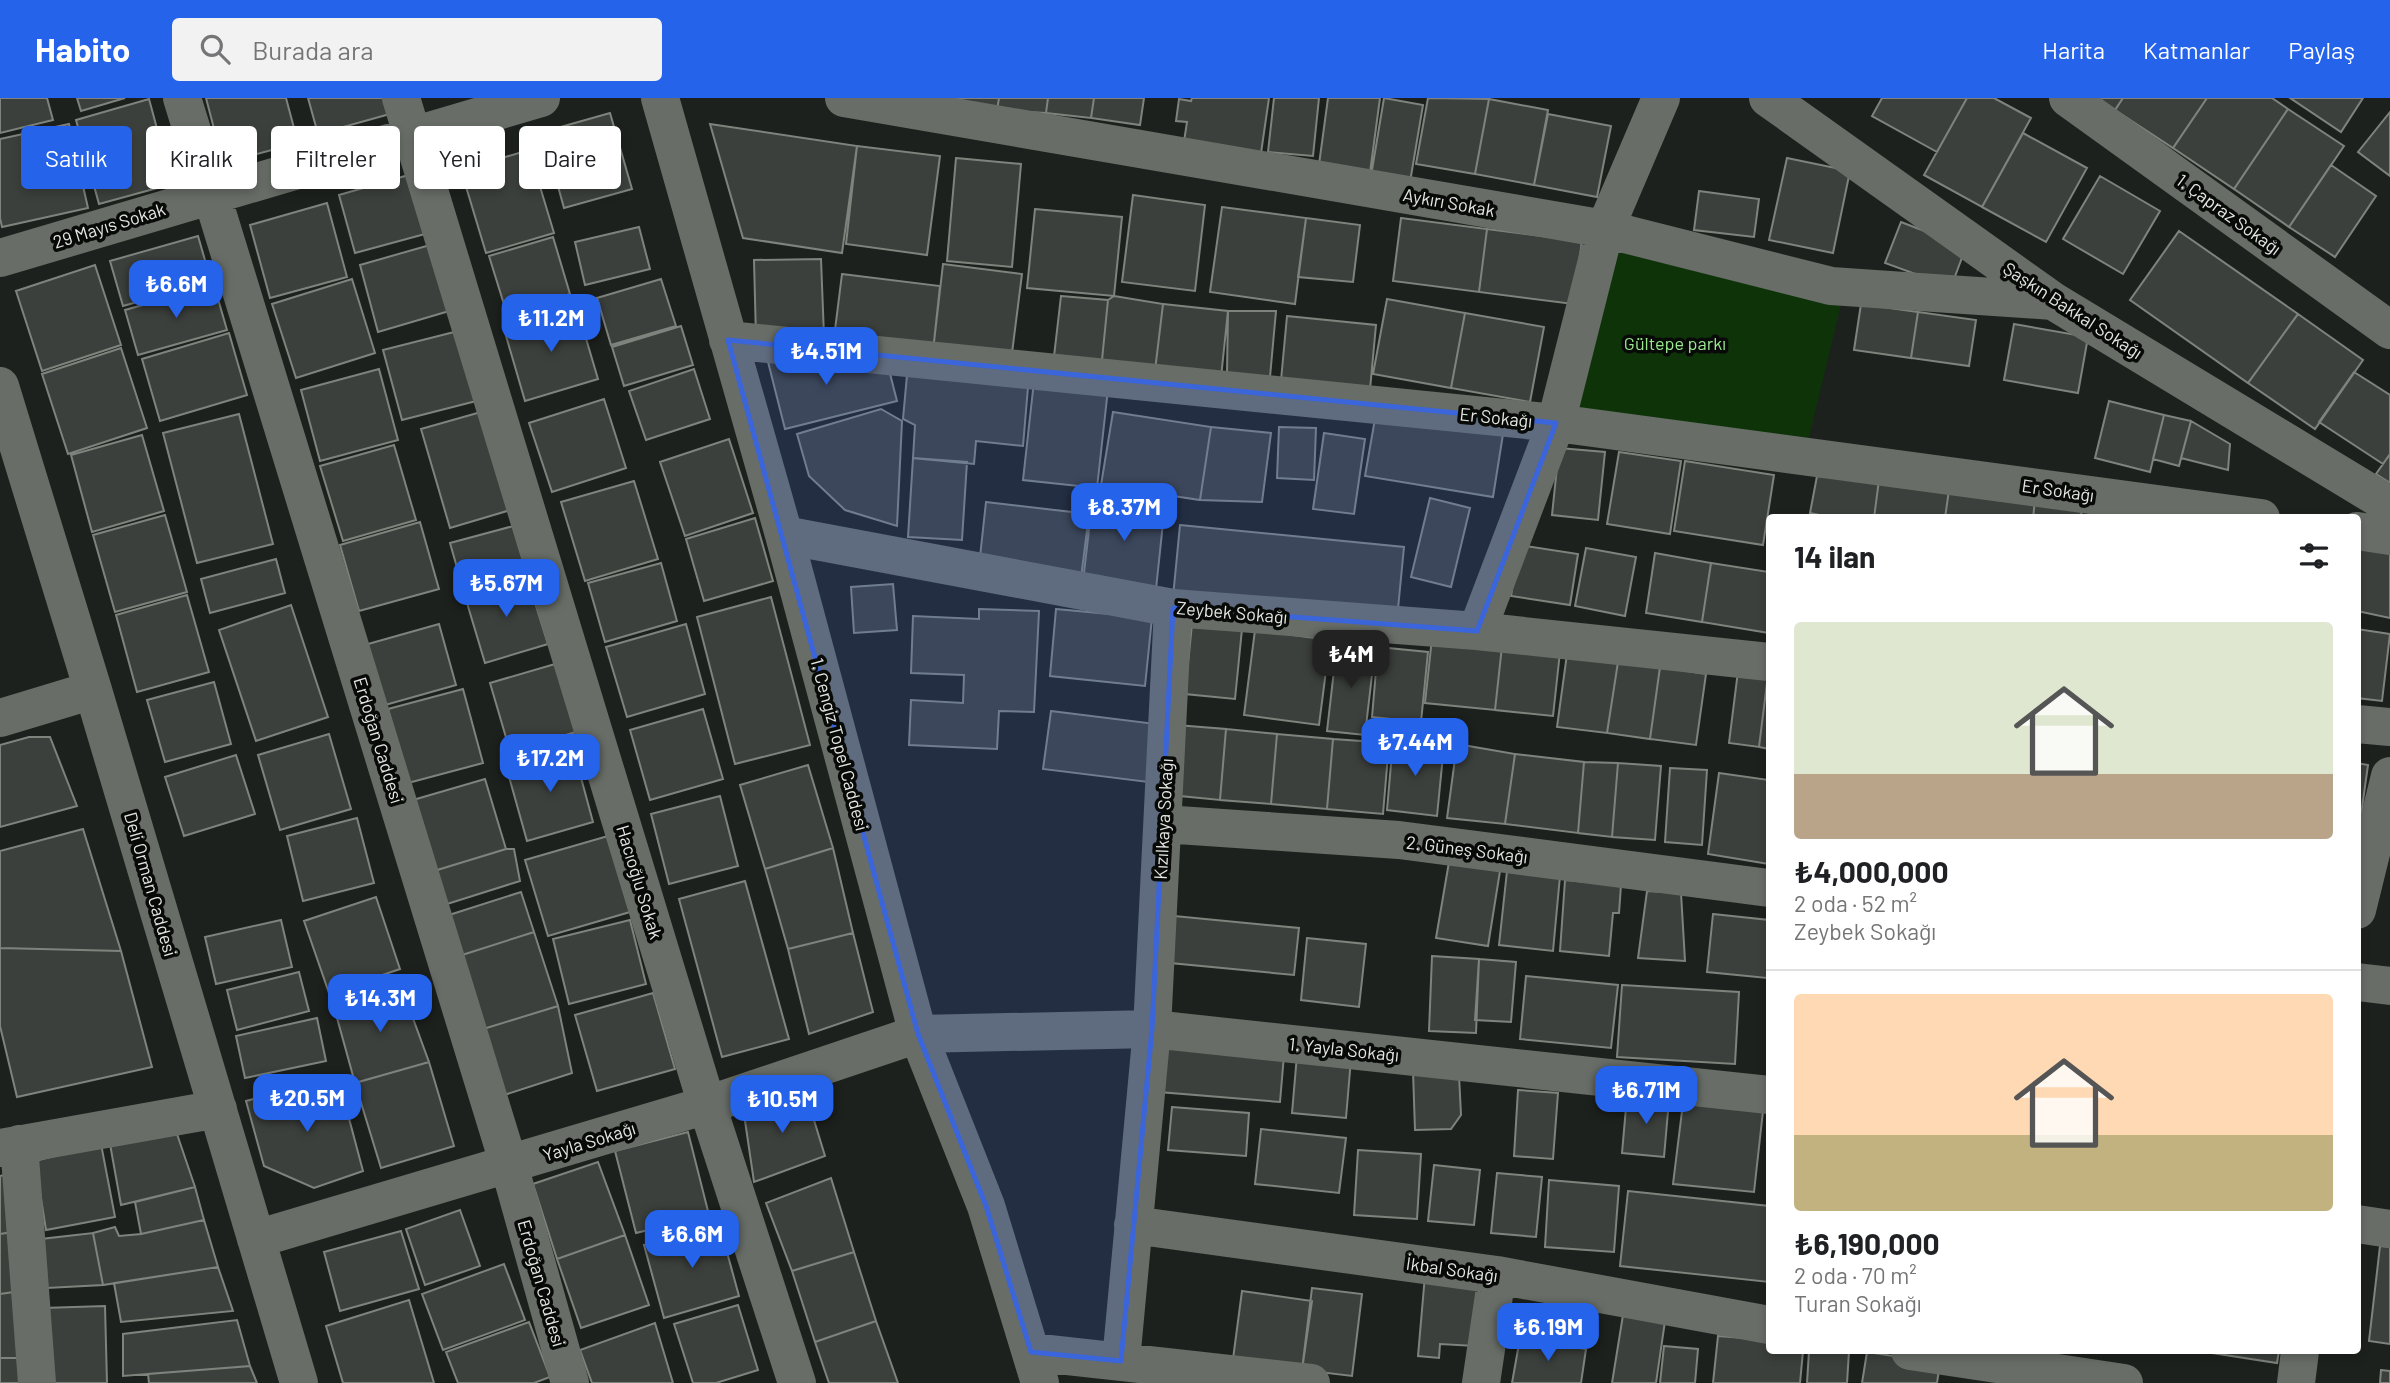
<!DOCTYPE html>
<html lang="tr">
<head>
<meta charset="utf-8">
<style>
  :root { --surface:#fff; --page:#f2f2f2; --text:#202124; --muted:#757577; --line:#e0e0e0; --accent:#2563eb }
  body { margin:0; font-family:Barlow,sans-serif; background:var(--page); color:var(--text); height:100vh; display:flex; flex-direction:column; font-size:26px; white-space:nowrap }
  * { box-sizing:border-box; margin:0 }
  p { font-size:23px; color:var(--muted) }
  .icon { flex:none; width:38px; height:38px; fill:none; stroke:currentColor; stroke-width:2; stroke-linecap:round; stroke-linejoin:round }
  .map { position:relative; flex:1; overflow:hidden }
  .panel { position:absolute; left:1766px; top:416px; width:595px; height:840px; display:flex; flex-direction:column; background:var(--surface); border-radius:7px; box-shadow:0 4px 10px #0003 }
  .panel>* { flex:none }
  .guide { position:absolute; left:21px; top:28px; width:665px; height:63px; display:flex; gap:14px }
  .price { position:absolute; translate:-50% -60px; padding:0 16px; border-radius:14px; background:var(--accent); color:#fff; font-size:23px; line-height:46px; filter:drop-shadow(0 2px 4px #0008) }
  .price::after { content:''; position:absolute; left:50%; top:42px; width:21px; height:16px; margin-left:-10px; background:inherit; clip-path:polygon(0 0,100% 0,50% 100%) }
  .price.selected { background:#222; color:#fff }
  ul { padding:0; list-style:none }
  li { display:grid; align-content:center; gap:14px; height:371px; padding:0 28px }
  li+li { border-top:2px solid var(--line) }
  li span { display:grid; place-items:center; height:217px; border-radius:7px; color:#555 }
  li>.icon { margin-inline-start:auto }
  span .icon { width:126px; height:126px; fill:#fffc; stroke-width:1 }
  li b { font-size:30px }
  h2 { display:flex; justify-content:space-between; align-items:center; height:84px; padding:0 28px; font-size:30px }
  .chip { padding:0 24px; border-radius:7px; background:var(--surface); box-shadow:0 4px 10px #0003; font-size:24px; line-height:63px }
  .chip.selected { background:var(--accent); color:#fff }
  header { display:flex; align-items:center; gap:42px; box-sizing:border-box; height:98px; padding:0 35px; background:var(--accent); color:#fff }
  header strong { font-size:33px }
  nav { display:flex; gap:38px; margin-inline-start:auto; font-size:24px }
  .search { width:490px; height:63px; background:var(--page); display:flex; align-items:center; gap:18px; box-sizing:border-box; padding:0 24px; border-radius:7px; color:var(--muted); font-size:26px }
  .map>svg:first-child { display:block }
  .green { fill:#0e3309 }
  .building { fill:#3c403c; stroke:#7e837d; stroke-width:2 }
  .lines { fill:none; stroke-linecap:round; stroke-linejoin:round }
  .minor { stroke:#686d67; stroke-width:38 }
  .marked { fill:#3b65da; fill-opacity:0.2; stroke:#3b65da; stroke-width:5; stroke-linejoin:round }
  .labels { text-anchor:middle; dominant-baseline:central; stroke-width:7; stroke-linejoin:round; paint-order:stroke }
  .street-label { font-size:18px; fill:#e4e7e4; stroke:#080a08 }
  .park-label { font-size:18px; fill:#9be891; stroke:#080a08 }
</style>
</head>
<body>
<header>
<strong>Habito</strong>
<div class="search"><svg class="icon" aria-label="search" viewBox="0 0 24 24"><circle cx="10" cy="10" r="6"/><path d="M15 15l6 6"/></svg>Burada ara</div>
<nav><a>Harita</a><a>Katmanlar</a><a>Paylaş</a></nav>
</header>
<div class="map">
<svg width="2390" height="1285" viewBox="0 0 2390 1285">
  <rect width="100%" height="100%" fill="#1d211d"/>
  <path class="green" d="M1609,140L1843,198L1806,352L1565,315Z"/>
  <path class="building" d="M0,0H47L53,22L0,35Z
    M77,0H125L81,13Z
    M206,0H286L298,45L223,65Z
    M308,0H392L397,14L318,36Z
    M942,0H999L997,12Z
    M999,0H1048L1046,15L997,12Z
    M1048,0H1094L1091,20L1046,15Z
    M1094,0H1144L1140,27L1091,20Z
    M1192,0H1269L1260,62L1183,50L1187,24L1176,23L1179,1L1191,3Z
    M1274,0H1319L1313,58L1268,54Z
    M1328,0H1380L1369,82L1318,74Z
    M1384,0L1423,7L1410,84L1371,78Z
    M1428,0L1489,1L1475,76L1416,66Z
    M1882,0H1967L1937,54L1872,18Z
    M1967,0H1994L2031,20L1982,109L1924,77Z
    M2098,0H2123L2115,12Z
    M2123,0H2207L2173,50L2115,12Z
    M2207,0H2272L2288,11L2234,91L2173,50Z
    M2290,0H2363L2341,34Z
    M149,1L172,86L99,106L76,22Z
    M1489,1L1548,12L1534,87L1475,76Z
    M2288,11L2344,48L2289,129L2234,91Z
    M2390,14V78L2358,54Z
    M610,15L632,91L564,110L543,34Z
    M1548,16L1611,28L1597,99L1534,87Z
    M69,26L88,110L2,129L0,120V41Z
    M710,26L857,48L842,155L743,140Z
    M2023,35L2087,70L2046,144L1982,109Z
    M857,48L940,58L927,157L846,146Z
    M529,52L554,135L486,155L461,72Z
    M956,60L1021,66L1012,169L947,163Z
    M1787,60L1850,73L1833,155L1769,142Z
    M2331,67L2376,98L2335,159L2289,129Z
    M419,74L436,133L355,155L339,97Z
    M2100,78L2160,113L2123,176L2063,141Z
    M1699,93L1759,101L1754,139L1694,132Z
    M1133,97L1205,107L1195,193L1122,184Z
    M327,105L347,179L270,200L250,127Z
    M1222,109L1306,120L1295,206L1210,194Z
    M1035,111L1122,119L1114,198L1027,190Z
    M1306,120L1360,127L1353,184L1298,179Z
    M1401,120L1487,131L1479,194L1393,183Z
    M1901,124L1966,149L1951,189L1885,165Z
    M639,129L650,171L585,187L575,144Z
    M1487,131L1582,143L1573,206L1479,194Z
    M2179,133L2298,216L2248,285L2130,202Z
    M198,138L211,183L123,208L110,163Z
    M553,139L570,196L507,216L489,158Z
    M437,145L456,211L378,234L360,167Z
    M821,161L824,238L756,240L754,162Z
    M943,166L1022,176L1011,263L933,253Z
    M95,167L121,247L42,273L16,193Z
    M842,176L940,188L933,253L834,240Z
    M352,181L375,255L296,280L272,206Z
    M661,181L676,228L611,247L597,200Z
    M214,187L227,232L138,257L125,212Z
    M1061,198L1108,202L1101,272L1053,267Z
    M1114,198L1163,206L1154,281L1101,272L1108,202Z
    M1387,201L1465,215L1451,290L1373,276Z
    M1163,206L1228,213L1220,289L1154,281Z
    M1861,206L1918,214L1911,260L1854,252Z
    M577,210L598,281L525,303L504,231Z
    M1228,213H1276L1270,279L1227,275Z
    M1918,214L1976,222L1969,268L1911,260Z
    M1465,215L1544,229L1530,304L1451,290Z
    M2298,216L2363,262L2315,331L2248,285Z
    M1287,218L1376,227L1369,302L1280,293Z
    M2014,226L2088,239L2078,295L2004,282Z
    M681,228L693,267L624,288L612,249Z
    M470,230L488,300L402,322L383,252Z
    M229,235L247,297L160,323L142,261Z
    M121,250L147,330L68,356L42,276Z
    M765,252L888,268L897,303L785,331Z
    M379,271L398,342L320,363L301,292Z
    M694,271L710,321L646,342L629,293Z
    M2354,274L2390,297V356L2383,366L2319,324Z
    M907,277L1028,289L1023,348L976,343L974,366L913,360L915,327L903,321Z
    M1034,283L1108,291L1097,390L1023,382Z
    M604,301L626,370L552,394L529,325Z
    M2109,303L2164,317L2150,374L2095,360Z
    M881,311L902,323L897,428L845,412L809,378L797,336Z
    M488,312L517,410L450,430L421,331Z
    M1113,314L1211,329L1200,402L1101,387Z
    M1376,315L1503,336L1493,399L1365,378Z
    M239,316L273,446L197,465L163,335Z
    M2164,317L2191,323L2179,368L2153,361Z
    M2191,323L2230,346L2228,372L2181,360Z
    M1211,329L1271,335L1262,404L1200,402Z
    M1279,329L1316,330L1314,382L1277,380Z
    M1324,335L1365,341L1354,416L1313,411Z
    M142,337L164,413L92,434L71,357Z
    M729,341L753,415L685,438L660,364Z
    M394,347L416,422L343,443L320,368Z
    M1559,350L1605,354L1598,422L1552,417Z
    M1619,354L1681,363L1670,436L1607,426Z
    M2390,356V385L2376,376Z
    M913,360L967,364L962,442L908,439Z
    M1685,363L1774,377L1763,447L1674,433Z
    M1817,378L1879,382L1874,420H1833L1810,415Z
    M1879,382L1949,392L1945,420H1874Z
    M634,383L658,461L585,483L561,404Z
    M1949,392L2035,402L2033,420H1945Z
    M1093,398L1165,406L1156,491L1083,483Z
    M1430,400L1470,410L1451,489L1411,479Z
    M2035,402L2082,408L2081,420H2033Z
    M986,404L1089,416L1081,480L979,468Z
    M165,417L187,494L115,514L93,437Z
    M755,420L773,483L704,503L686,441Z
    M420,424L439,491L359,513L340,447Z
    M517,427L529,469L462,487L450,445Z
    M1180,427L1404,449L1397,521L1173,499Z
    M1519,447L1578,456L1570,507L1511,498Z
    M2357,447L2390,454V520L2357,513Z
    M1586,450L1636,459L1625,518L1575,508Z
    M1655,455L1711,465L1702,524L1646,515Z
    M276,461L285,495L210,515L201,481Z
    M661,465L677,523L605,544L588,485Z
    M1711,465L1769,474V535L1702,524Z
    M526,476L548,546L485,565L464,495Z
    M893,486L897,532L854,535L851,489Z
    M187,497L209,574L137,594L116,517Z
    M771,499L810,647L735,666L697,519Z
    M291,507L328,619L256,643L219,532Z
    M979,511L1039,513L1034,614L999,613L997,651L909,647L911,602L963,605L964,577L911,575L913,518L979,521Z
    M1056,511L1152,520L1145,588L1050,578Z
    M439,526L456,587L378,609L361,548Z
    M686,526L705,596L627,619L606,549Z
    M1192,526L1242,531L1235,601L1185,596Z
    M2357,531L2390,536L2382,603L2357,600Z
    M1255,532L1330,542L1319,627L1244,617Z
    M1432,540L1502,548L1495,612L1425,605Z
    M1337,546L1375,551L1365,637L1327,633Z
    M1502,548L1560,554L1553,618L1495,612Z
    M1378,549L1428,554L1421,624L1372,619Z
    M1567,556L1618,564L1607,635L1557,629Z
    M1618,564L1660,569L1650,641L1607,635Z
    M555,566L576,634L510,653L490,585Z
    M1660,569L1706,576L1696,647L1650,641Z
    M1738,573L1768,577L1759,649L1729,645Z
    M1768,577H1769V651L1759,649Z
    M214,584L231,646L165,664L147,602Z
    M463,591L483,665L408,685L388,611Z
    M703,611L723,681L650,702L630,632Z
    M1051,613L1156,626L1148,684L1043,671Z
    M1176,627L1226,631L1220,702L1170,697Z
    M1226,631L1277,636L1271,706L1220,702Z
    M329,636L351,711L280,732L258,657Z
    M1277,636L1333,641L1327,711L1271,706Z
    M29,639H50L77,708L0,729V647Z
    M1333,641L1389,645L1383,716L1327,711Z
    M1393,643L1444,647L1437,718L1387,712Z
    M1457,646L1515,656L1505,726L1447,720Z
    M573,650L593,724L527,743L506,668Z
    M1515,656L1584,664L1578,735L1505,726Z
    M236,657L255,716L184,738L165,679Z
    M1584,664L1618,665L1612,739L1578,735Z
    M1618,665L1661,668L1655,742L1612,739Z
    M2357,665L2368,667L2357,746Z
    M808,667L833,750L765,771L740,687Z
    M1670,670L1707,672L1702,747L1665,744Z
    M1719,675L1769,682V766L1708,756Z
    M485,681L506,751L434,773L413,702Z
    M720,698L738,768L669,786L651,716Z
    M357,720L374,785L303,803L287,738Z
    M83,731L121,853L0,850V753Z
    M608,738L630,814L548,838L525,762Z
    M833,750L853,835L788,851L765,771Z
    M506,751H514L520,783L444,807L434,773Z
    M1449,764L1500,773L1488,848L1436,840Z
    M1507,773L1560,778L1553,853L1499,847Z
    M1565,782L1621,787L1619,815H1613L1609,858L1560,853Z
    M745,783L789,941L722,959L679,801Z
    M1647,793L1681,795L1685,863L1638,860Z
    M521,794L534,834L459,858L446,818Z
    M376,799L400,871L329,895L304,823Z
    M1713,816L1769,822L1767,880L1707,874Z
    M1164,817L1299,830L1294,877L1160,864Z
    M281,822L292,869L216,886L205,839Z
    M630,822L646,886L569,906L553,841Z
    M534,834L558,908L480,932L459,858Z
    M853,835L873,914L809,936L788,851Z
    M1307,840L1366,846L1359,909L1301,902Z
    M0,850L121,853L152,969L17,999L0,928Z
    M1432,858L1479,861L1476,935L1429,933Z
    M1479,861L1516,864L1511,924L1475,922Z
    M299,874L309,913L237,932L227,892Z
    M1526,878L1618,887L1611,950L1520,941Z
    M400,885L429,964L355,985L334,909Z
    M1622,887L1739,894L1735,966L1617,959Z
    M653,895L675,971L597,993L575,917Z
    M558,908L572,975L498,999L480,932Z
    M317,920L326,963L245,980L236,938Z
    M1163,947L1284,957L1280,1004L1159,994Z
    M1297,957L1351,961L1346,1020L1292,1015Z
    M429,964L454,1048L381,1070L355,985Z
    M1413,973L1459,977L1461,1017L1451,1031L1415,1032Z
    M338,979L363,1073L314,1090L264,1068L246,1003Z
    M1518,992L1558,995L1553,1061L1514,1058Z
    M805,993L825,1058L754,1084L745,1023L756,1001Z
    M1627,998L1669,1002L1664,1059L1622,1055Z
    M1683,1005L1763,1013L1754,1094L1673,1086Z
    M1172,1009L1249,1015L1246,1058L1168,1052Z
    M1261,1031L1346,1040L1339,1095L1255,1086Z
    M688,1034L709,1117L636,1135L615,1053Z
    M177,1036L195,1089L121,1107L110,1046Z
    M101,1046L115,1119L46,1132L35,1063Z
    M1358,1052L1421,1056L1417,1121L1354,1117Z
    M598,1064L625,1137L557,1161L533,1086Z
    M1434,1067L1480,1072L1474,1127L1428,1123Z
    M1497,1075L1542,1079L1536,1139L1491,1135Z
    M8,1076L19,1133L0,1136V1078Z
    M831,1080L854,1154L792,1173L766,1105Z
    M1549,1082L1619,1088L1614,1154L1545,1149Z
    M195,1089L204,1122L141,1136L135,1104Z
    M1628,1093L1769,1108V1184L1620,1168Z
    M460,1112L480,1168L425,1187L406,1131Z
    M204,1122L218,1169L103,1187L93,1135L115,1129L119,1138L141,1136Z
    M719,1125L739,1198L664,1220L644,1147Z
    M19,1133L21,1193L0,1196V1136Z
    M401,1133L419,1191L340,1213L324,1154Z
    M93,1135L103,1187L47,1190L41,1141Z
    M625,1137L649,1207L581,1230L557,1161Z
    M2380,1148L2390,1149V1246L2369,1243Z
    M854,1154L876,1223L815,1244L792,1173Z
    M504,1166L525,1222L443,1252L422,1196Z
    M218,1169L233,1213L121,1224L114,1185Z
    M1425,1177L1480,1181L1475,1248L1440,1246L1439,1260L1418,1258Z
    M1312,1190L1362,1196L1352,1278L1302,1272Z
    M21,1193L22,1260H0V1196Z
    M1242,1193L1312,1203L1302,1272L1233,1261Z
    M409,1202L434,1285H343L326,1228Z
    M738,1207L758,1272L716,1285H693L674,1226Z
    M105,1208L107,1285H50L43,1210Z
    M1623,1217L1665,1223L1656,1285H1612Z
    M237,1222L250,1268L123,1278V1236Z
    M876,1223L898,1285H829L815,1244Z
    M529,1224L550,1279L534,1285H458L446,1254Z
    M655,1225L673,1285H592L580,1252Z
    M1718,1238L1769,1242V1253H1803L1800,1285H1713Z
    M1520,1240L1586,1251L1581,1285H1512Z
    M1664,1248L1698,1251L1695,1285H1660Z
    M1809,1253H1849L1847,1285H1807Z
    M2199,1253H2279L2277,1265Z
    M1867,1254L1940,1265L1937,1285H1862Z
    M0,1260H22L21,1285H0Z
    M250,1268L257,1285H149L148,1276Z
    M2381,1272L2390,1273V1285H2380Z"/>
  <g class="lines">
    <path class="minor" d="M182,0L509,1067L570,1285
      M401,0L707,1007L797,1285
      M660,0L784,437L918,936L986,1108L1040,1285
      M844,0L1605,131L1831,188L2053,203
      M1768,0L2053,203L2390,407
      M2068,0L2390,232
      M0,160L541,0
      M728,242L1556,325L2261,420
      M0,288L93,592L299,1285
      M2357,433L2390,438
      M784,437L1173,510L1477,533L1769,564
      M1477,533L1556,325L1605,131L1661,0
      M0,620L93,592
      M2357,626L2390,629
      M1163,726L1399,742L1769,790
      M2357,812L2390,678
      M2357,884L2390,888
      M19,1046L37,1285
      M0,1050L218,1011
      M2357,1126L2390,1131
      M1133,1127L1497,1177L1769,1227
      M256,1141L707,1007L918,936L1152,931L1769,997
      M1910,1253L2124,1285
      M1031,1254L1311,1285
      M1121,1263L1152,931L1173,510
      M1481,1285L1497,1177
      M2296,1285L2300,1253"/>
  </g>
  <path class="marked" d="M728,242L1556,325L1477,533L1173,510L1152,931L1121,1263L1031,1254L986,1108L918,936Z"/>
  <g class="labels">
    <g class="street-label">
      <text transform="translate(1449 104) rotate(10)">Aykırı Sokak</text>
      <text transform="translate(2229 116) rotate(36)">1. Çapraz Sokağı</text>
      <text transform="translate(109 127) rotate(-17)">29 Mayıs Sokak</text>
      <text transform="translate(2073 212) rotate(33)">Şaşkın Bakkal Sokağı</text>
      <text transform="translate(1496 319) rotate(6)">Er Sokağı</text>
      <text transform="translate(2058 392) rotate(8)">Er Sokağı</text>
      <text transform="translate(1232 514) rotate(5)">Zeybek Sokağı</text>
      <text transform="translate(379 642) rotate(73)">Erdoğan Caddesi</text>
      <text transform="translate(840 646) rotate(75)">1. Cengiz Topel Caddesi</text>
      <text transform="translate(1163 721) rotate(-87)">Kızılkaya Sokağı</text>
      <text transform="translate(1467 751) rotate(7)">2. Güneş Sokağı</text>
      <text transform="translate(640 784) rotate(73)">Hacıoğlu Sokak</text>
      <text transform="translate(151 786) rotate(74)">Deli Orman Caddesi</text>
      <text transform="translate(1344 951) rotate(6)">1. Yayla Sokağı</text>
      <text transform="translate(589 1043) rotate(-17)">Yayla Sokağı</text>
      <text transform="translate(1452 1171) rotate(8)">İkbal Sokağı</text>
      <text transform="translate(542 1185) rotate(74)">Erdoğan Caddesi</text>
    </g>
    <g class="park-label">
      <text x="1675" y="245">Gültepe parkı</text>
    </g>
  </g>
</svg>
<b class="price" style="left:176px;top:222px">₺6.6M</b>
<b class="price" style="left:551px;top:256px">₺11.2M</b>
<b class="price" style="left:826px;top:289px">₺4.51M</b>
<b class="price" style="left:1124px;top:445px">₺8.37M</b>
<b class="price" style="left:506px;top:521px">₺5.67M</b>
<b class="price selected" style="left:1351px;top:592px">₺4M</b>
<b class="price" style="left:1415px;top:680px">₺7.44M</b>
<b class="price" style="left:550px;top:696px">₺17.2M</b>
<b class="price" style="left:380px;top:936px">₺14.3M</b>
<b class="price" style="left:1646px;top:1028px">₺6.71M</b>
<b class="price" style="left:307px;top:1036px">₺20.5M</b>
<b class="price" style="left:782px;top:1037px">₺10.5M</b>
<b class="price" style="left:692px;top:1172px">₺6.6M</b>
<b class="price" style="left:1548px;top:1265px">₺6.19M</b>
<div class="guide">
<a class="chip selected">Satılık</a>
<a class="chip">Kiralık</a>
<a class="chip">Filtreler</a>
<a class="chip">Yeni</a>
<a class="chip">Daire</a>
</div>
<section class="panel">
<h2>14 ilan<svg class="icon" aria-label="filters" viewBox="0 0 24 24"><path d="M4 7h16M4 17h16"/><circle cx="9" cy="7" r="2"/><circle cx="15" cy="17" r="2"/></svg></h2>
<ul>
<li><span style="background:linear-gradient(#dfe7d0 70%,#b9a48a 0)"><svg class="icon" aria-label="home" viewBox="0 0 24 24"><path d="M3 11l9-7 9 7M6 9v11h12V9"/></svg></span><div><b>₺4,000,000</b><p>2 oda · 52 m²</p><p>Zeybek Sokağı</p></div></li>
<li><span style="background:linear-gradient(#ffd9b3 65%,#c2b280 0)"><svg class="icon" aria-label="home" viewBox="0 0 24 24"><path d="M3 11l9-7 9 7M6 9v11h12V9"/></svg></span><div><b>₺6,190,000</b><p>2 oda · 70 m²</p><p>Turan Sokağı</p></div></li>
</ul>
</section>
</div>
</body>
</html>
